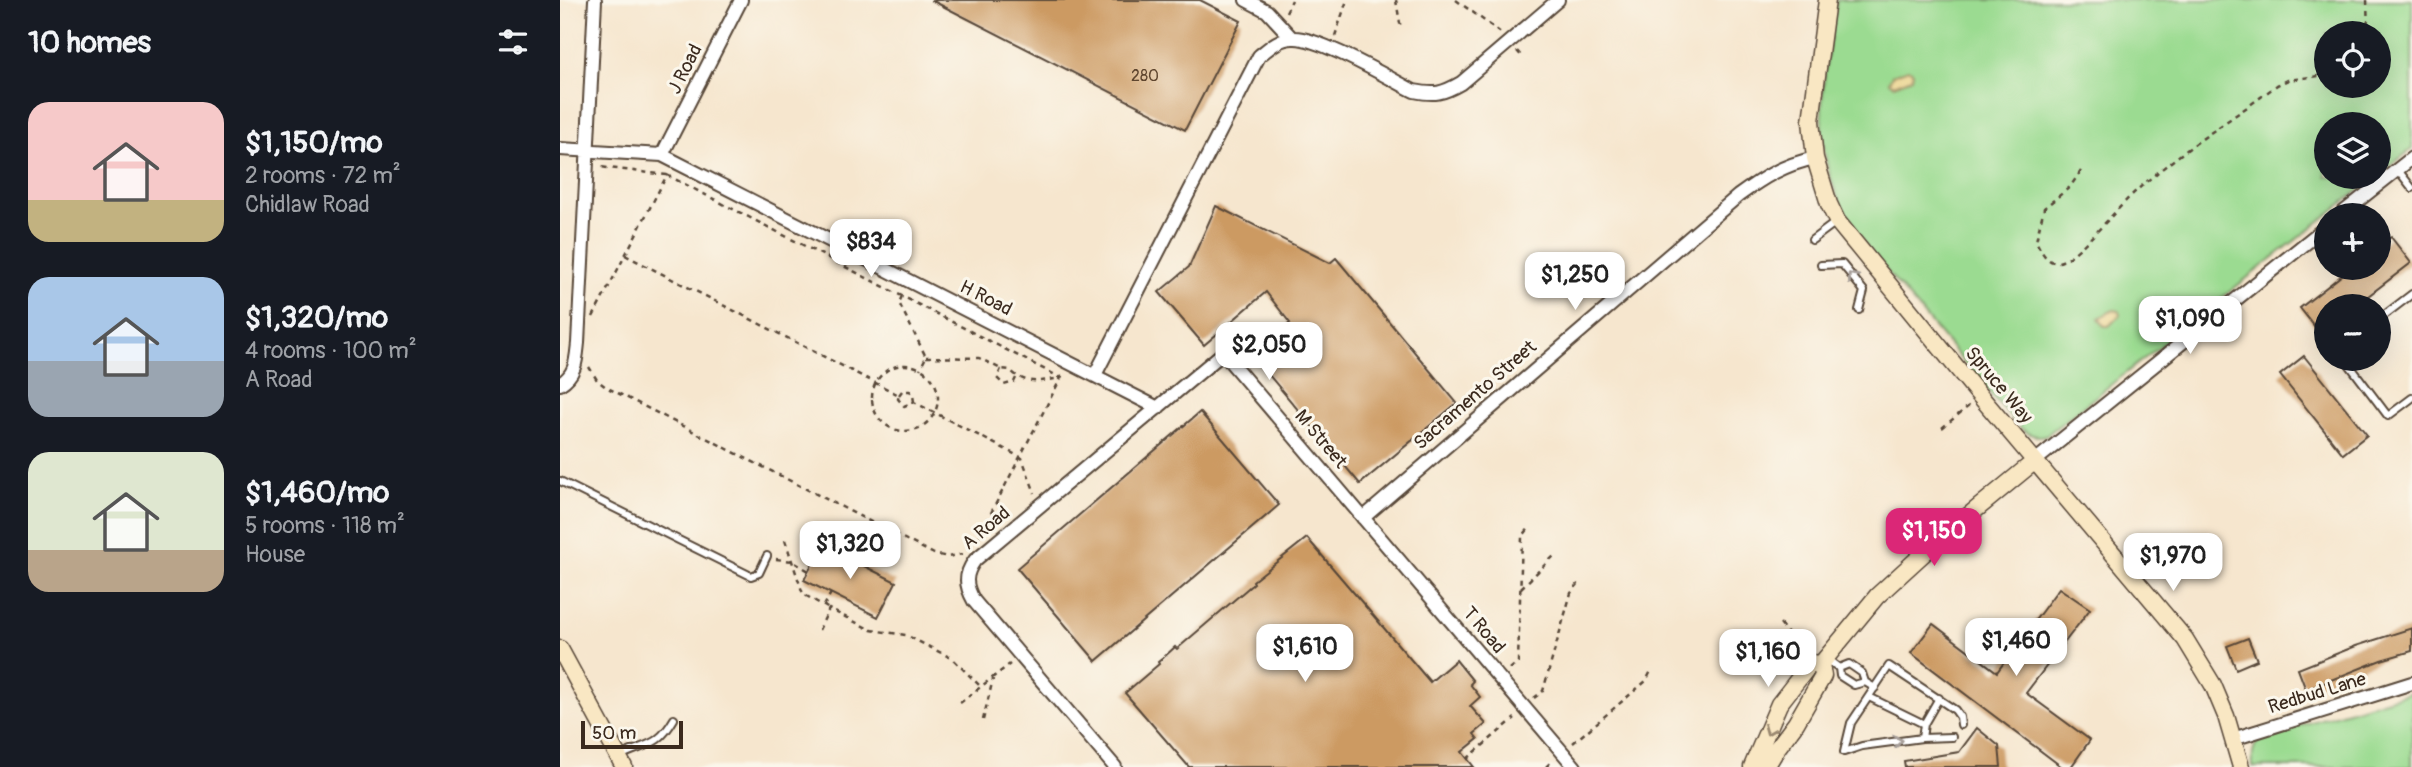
<!DOCTYPE html>
<html lang="en">
<head>
<meta charset="utf-8">
<style>
  :root { --surface:#171b24; --page:#20242c; --text:#f1f3f6; --muted:#9ea1a6; --accent:#db2777 }
  body { margin:0; font-family:Pangolin,sans-serif; background:var(--page); color:var(--text); height:100vh; display:flex; flex-direction:column; font-size:26px; white-space:nowrap }
  * { box-sizing:border-box; margin:0 }
  p { font-size:23px; color:var(--muted) }
  .icon { flex:none; width:38px; height:38px; fill:none; stroke:currentColor; stroke-width:2; stroke-linecap:round; stroke-linejoin:round }
  .map { position:relative; flex:1; overflow:hidden }
  .side { display:flex; flex-direction:column; background:var(--surface); width:560px }
  .side>* { flex:none }
  .tools { position:absolute; left:1754px; top:21px; display:grid; gap:14px }
  .tools a { display:grid; place-items:center; width:77px; height:77px; border-radius:50%; background:var(--surface); box-shadow:0 7px 28px #0002; font-size:35px }
  .scale { position:absolute; left:21px; bottom:18px; width:102px; box-sizing:border-box; padding-left:7px; border:4px solid #3b2a1e; border-top:0; font-size:19px; line-height:24px; white-space:nowrap; color:#3b2a1e; -webkit-text-stroke:5px #fbf7ec; paint-order:stroke }
  .price { position:absolute; translate:-50% -60px; padding:0 16px; border-radius:14px; background:#fff; color:#222; font-size:23px; line-height:46px; filter:drop-shadow(0 2px 4px #0008) }
  .price::after { content:''; position:absolute; left:50%; top:42px; width:21px; height:16px; margin-left:-10px; background:inherit; clip-path:polygon(0 0,100% 0,50% 100%) }
  .price.active { background:var(--accent); color:#fff }
  ul { padding:0; list-style:none }
  li { display:flex; align-items:center; gap:21px; height:175px; padding:0 28px }
  li span { display:grid; place-items:center; flex:none; width:196px; height:140px; border-radius:21px; color:#555 }
  li>.icon { margin-inline-start:auto }
  span .icon { width:84px; height:84px; fill:#fffc; stroke-width:1 }
  li b { font-size:30px }
  h2 { display:flex; justify-content:space-between; align-items:center; height:84px; padding:0 28px; font-size:30px }
  main { display:flex; flex:1; min-height:0 }
  .map>svg:first-child { display:block }
  .green { fill:#9bdb91; stroke:#6b8258; stroke-width:2; fill-rule:evenodd }
  .sand { fill:#eeda9e; stroke:#94825e; stroke-width:2 }
  .building { fill:#cc9a62 }
  .lines { fill:none; stroke-linecap:round; stroke-linejoin:round }
  .lane-casing { stroke:#574638; stroke-width:10 }
  .street-casing { stroke:#574638; stroke-width:16 }
  .secondary-casing { stroke:#574638; stroke-width:19 }
  .path { stroke:#574638; stroke-width:2.5; stroke-dasharray:5 5; stroke-linecap:butt }
  .lane { stroke:#fff; stroke-width:6 }
  .street { stroke:#fff; stroke-width:12 }
  .secondary { stroke:#f9e7c3; stroke-width:16 }
  .oneway { stroke:#a79f9a }
  .oneway2 { stroke:#9a8870 }
  .labels { text-anchor:middle; dominant-baseline:central; stroke-width:6; stroke-linejoin:round; paint-order:stroke }
  .number-label { font-size:16px; fill:#5f462f }
  .street-label { font-size:19px; fill:#3b2a1e; stroke:#fbf7ec }
</style>
</head>
<body>
<main>
<section class="side">
<h2>10 homes<svg class="icon" aria-label="filters" viewBox="0 0 24 24"><path d="M4 7h16M4 17h16"/><circle cx="9" cy="7" r="2"/><circle cx="15" cy="17" r="2"/></svg></h2>
<ul>
<li><span style="background:linear-gradient(#f6c9c9 70%,#c2b280 0)"><svg class="icon" aria-label="home" viewBox="0 0 24 24"><path d="M3 11l9-7 9 7M6 9v11h12V9"/></svg></span><div><b>$1,150/mo</b><p>2 rooms · 72 m²</p><p>Chidlaw Road</p></div></li>
<li><span style="background:linear-gradient(#a9c7e8 60%,#9aa5b1 0)"><svg class="icon" aria-label="home" viewBox="0 0 24 24"><path d="M3 11l9-7 9 7M6 9v11h12V9"/></svg></span><div><b>$1,320/mo</b><p>4 rooms · 100 m²</p><p>A Road</p></div></li>
<li><span style="background:linear-gradient(#dfe7d0 70%,#b9a48a 0)"><svg class="icon" aria-label="home" viewBox="0 0 24 24"><path d="M3 11l9-7 9 7M6 9v11h12V9"/></svg></span><div><b>$1,460/mo</b><p>5 rooms · 118 m²</p><p>House</p></div></li>
</ul>
</section>
<div class="map">
<svg width="1852" height="767" viewBox="0 0 1852 767">
  <rect width="100%" height="100%" fill="#fbf7ec"/>
  <filter id="ink" filterUnits="userSpaceOnUse"><feTurbulence type="fractalNoise" baseFrequency=".0143" numOctaves="2"/><feDisplacementMap in="SourceGraphic" scale="14" xChannelSelector="R" yChannelSelector="G"/><feConvolveMatrix kernelMatrix="1 2 1 2 8 2 1 2 1" color-interpolation-filters="sRGB"/></filter>
  <filter id="wash" filterUnits="userSpaceOnUse"><feTurbulence type="fractalNoise" baseFrequency=".00686" numOctaves="4" result="noise"/><feDisplacementMap in="SourceGraphic" scale="28" xChannelSelector="R" yChannelSelector="G"/><feGaussianBlur stdDeviation="1.57" result="paint"/><feColorMatrix in="noise" values="0 0 0 0 0 0 0 0 0 0 0 0 0 0 0 0 0 1.4 0 .05"/><feComposite in="paint" operator="in"/></filter>
  <g filter="url(#wash)">
    <rect width="100%" height="100%" fill="#f6e6ce"/>
    <path class="green" d="M1277,0H1852V149L1818,175V124H1766V177H1816L1488,434C1475,440 1465,432 1456,424L1307,248C1244,161 1260,98 1277,0ZM1766,33H1818V86H1766Z
      M1852,692V767H1693C1692,754 1692,744 1704,736Z"/>
    <path class="sand" d="M1348,69L1353,72L1352,78L1334,85L1329,82L1332,75Z
      M1553,310L1559,311L1560,315L1549,326H1544L1539,318Z"/>
    <g id="blocks">
      <path class="building" d="M371,0H640L681,21L625,130Z
        M656,206L770,263L776,258L897,403L800,484L693,356L730,323L706,292L644,345L599,292L629,267Z
        M1831,237L1851,263L1795,306H1766V341L1740,308L1791,268H1818V246Z
        M1744,356L1807,435L1783,454L1720,375Z
        M640,412L719,505L536,661L457,568Z
        M747,538L870,682L896,660L913,681L910,684L920,697L910,706L926,724L914,734L918,739L902,752L914,767H629L565,693L599,664L598,662L603,658L615,647L617,649L694,583L693,581L698,577Z
        M262,545L336,582L318,617L244,580Z
        M1499,588L1530,609L1466,693L1530,740L1511,767H1502L1351,653L1373,624L1437,672Z
        M1852,628V651L1821,660L1746,690L1738,669L1796,646Z
        M1688,638L1697,660L1676,669L1667,646Z
        M1417,728L1439,746L1441,767H1345L1344,761L1399,752Z"/>
    </g>
  </g>
  <g filter="url(#ink)">
    <use href="#blocks" fill-opacity="0" stroke="#574638" stroke-width="2"/>
    <g class="lines">
      <defs>
        <path id="lane" d="M1838,170L1852,188
          M1252,240L1276,222
          M1261,265L1282,264L1304,291L1299,310
          M1818,320L1852,294
          M1785,359L1828,416L1852,398
          M0,481L191,576L199,573L207,556
          M1267,659L1279,668L1280,676L1294,685L1305,682
          M1279,668L1289,664L1302,673L1305,682L1315,688
          M1309,697L1364,724
          M1362,738L1364,724L1379,698
          M1284,752L1291,723L1329,666L1395,710L1400,717L1401,725
          M1284,752L1302,746L1362,738L1392,737
          M60,756C87,743 98,747 114,719"/>
        <path id="street" d="M686,0L707,11L731,37
          M0,149L102,155L598,408
          M102,155L181,0
          M1780,215L1852,158
          M535,375L699,56C709,48 719,38 733,38C757,36 829,78 854,91C875,95 882,94 901,83L998,0
          M0,384C16,374 16,361 18,343L35,0
          M1475,461L1766,227
          M803,518L1178,196C1204,177 1223,165 1255,158
          M1673,739L1852,683
          M555,767L414,601C405,585 404,575 415,560L663,353L1015,767"/>
        <path id="secondary" d="M1267,0L1251,121L1255,158L1269,204L1277,221L1420,396L1625,639L1653,685L1666,716L1681,767
          M0,649L64,767
          M1261,664L1317,596L1374,544L1475,461
          M1192,767L1219,704L1251,663L1261,664
          M1206,767L1218,747L1236,723L1263,676L1261,664"/>
      </defs>
      <use href="#lane" class="lane-casing"/>
      <use href="#street" class="street-casing"/>
      <use href="#secondary" class="secondary-casing"/>
      <path class="path" d="M836,0L841,29
        M896,0L941,33
        M1807,0L1808,33
        M726,12L732,0
        M775,36L787,0
        M957,51L963,58
        M1521,171L1510,187L1484,208L1476,241C1481,251 1488,267 1502,261C1521,253 1559,206 1576,191C1620,151 1670,121 1717,85L1728,80L1766,75
        M107,175L501,378
        M65,255L339,395L338,399L344,406L354,402L462,458L475,493
        M342,296L339,303L366,357L360,369
        M33,317L107,175L40,167
        M366,357L419,358L441,369L450,370C466,386 479,381 501,378
        M312 398a33 33 0 1 1 66 0a33 33 0 1 1-66 0Z
        M29,367L37,380L46,387L374,554L388,557L402,554
        M441,369L437,378L444,385L454,382L456,378
        M339,395L342,391H350L353,395L354,402
        M1382,428L1410,405
        M225,540L243,594L269,609
        M417,540L504,372
        M216,559L232,561L249,571
        M961,588L995,555
        M264,606L271,593
        M1220,624L1242,651
        M259,630L269,609L311,630L346,635L393,659L420,686
        M950,669L958,662L962,537L970,527
        M974,698L983,691L1011,593L1019,583
        M400,703L450,664
        M423,720L433,679
        M1013,743L1086,681L1092,669
        M907,759L955,718
        M986,767L992,761"/>
      <use href="#lane" class="lane"/>
      <use href="#street" class="street"/>
      <use href="#secondary" class="secondary"/>
    </g>
    <defs><path id="oneway-chevron" d="M-2-3.5L2.5 0L-2 3.5" fill="none" stroke-width="1.6" stroke-linecap="round" stroke-linejoin="round" transform="scale(1.75)"/></defs>
    <g class="oneway">
      <use href="#oneway-chevron" transform="translate(1292 277) rotate(-130)"/>
      <use href="#oneway-chevron" transform="translate(1338 741) rotate(-8)"/>
    </g>
    <use class="oneway2" href="#oneway-chevron" transform="translate(1209 730) rotate(112)"/>
  </g>
  <g class="labels">
    <g class="number-label">
      <text x="585" y="76">280</text>
    </g>
    <g class="street-label">
      <text transform="translate(125 69) rotate(-63)">J Road</text>
      <text transform="translate(426 298) rotate(27)">H Road</text>
      <text transform="translate(1439 385) rotate(50)">Spruce Way</text>
      <text transform="translate(915 395) rotate(-41)">Sacramento Street</text>
      <text transform="translate(761 439) rotate(50)">M Street</text>
      <text transform="translate(426 528) rotate(-40)">A Road</text>
      <text transform="translate(924 630) rotate(50)">T Road</text>
      <text transform="translate(1757 693) rotate(-17)">Redbud Lane</text>
    </g>
  </g>
</svg>
<div class="tools">
<a><svg class="icon" aria-label="locate" viewBox="0 0 24 24"><circle cx="12" cy="12" r="6"/><path d="M12 2v4M12 18v4M2 12h4M18 12h4"/></svg></a>
<a><svg class="icon" aria-label="layers" viewBox="0 0 24 24"><path d="M12 4l9 5-9 5-9-5zM3 14l9 5 9-5"/></svg></a>
<a>+</a>
<a>−</a>
</div>
<div class="scale">50 m</div>
<b class="price" style="left:311px;top:279px">$834</b>
<b class="price" style="left:1015px;top:312px">$1,250</b>
<b class="price" style="left:1630px;top:356px">$1,090</b>
<b class="price" style="left:709px;top:382px">$2,050</b>
<b class="price active" style="left:1374px;top:568px">$1,150</b>
<b class="price" style="left:290px;top:581px">$1,320</b>
<b class="price" style="left:1613px;top:593px">$1,970</b>
<b class="price" style="left:1456px;top:678px">$1,460</b>
<b class="price" style="left:745px;top:684px">$1,610</b>
<b class="price" style="left:1208px;top:689px">$1,160</b>
</div>
</main>
</body>
</html>
